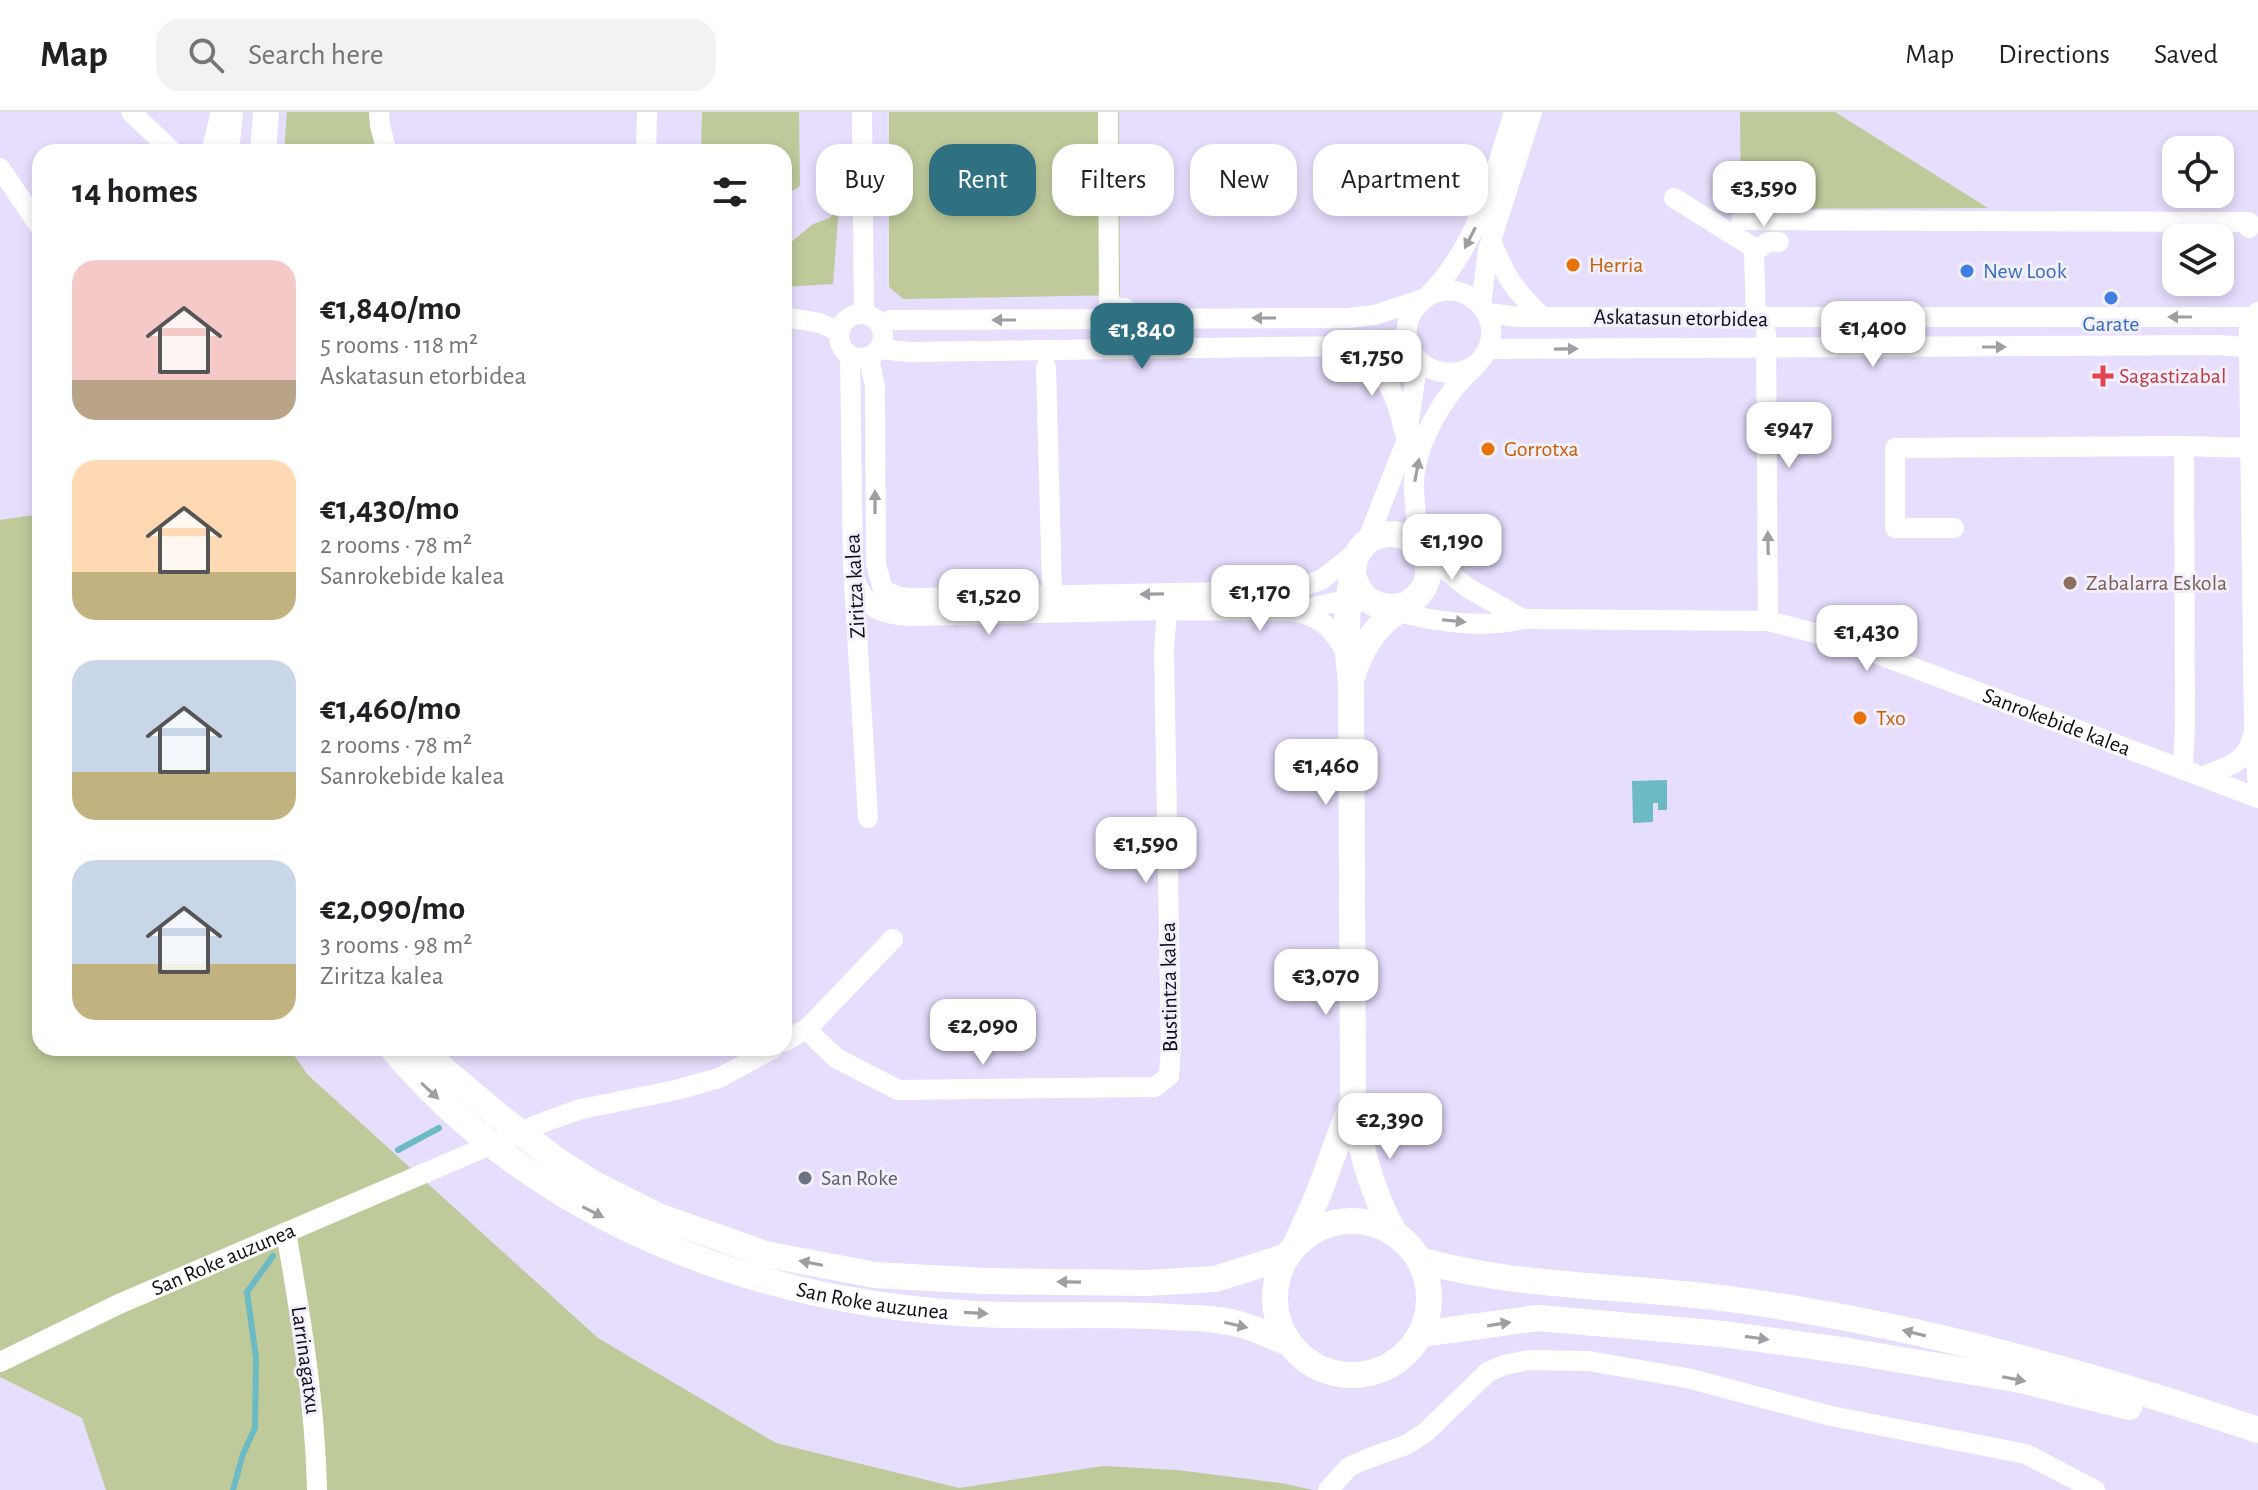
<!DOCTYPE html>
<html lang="en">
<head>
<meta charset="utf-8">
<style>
  :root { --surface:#fff; --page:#f2f2f2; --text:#202124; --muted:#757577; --line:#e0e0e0; --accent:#2f7083 }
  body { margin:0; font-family:"Alegreya Sans",sans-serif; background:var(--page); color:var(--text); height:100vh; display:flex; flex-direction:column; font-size:30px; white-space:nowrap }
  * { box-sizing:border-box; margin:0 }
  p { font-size:26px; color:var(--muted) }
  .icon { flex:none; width:44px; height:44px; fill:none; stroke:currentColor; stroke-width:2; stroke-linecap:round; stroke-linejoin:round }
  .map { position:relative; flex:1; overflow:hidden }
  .drawer { position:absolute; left:32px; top:32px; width:760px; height:912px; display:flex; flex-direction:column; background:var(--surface); border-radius:24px; box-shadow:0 4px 12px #0003 }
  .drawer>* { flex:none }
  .top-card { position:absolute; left:816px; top:32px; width:760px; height:72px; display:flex; gap:16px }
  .fabs { position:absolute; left:2162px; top:24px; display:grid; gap:16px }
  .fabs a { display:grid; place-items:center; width:72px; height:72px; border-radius:16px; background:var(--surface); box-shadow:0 4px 12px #0003; font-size:40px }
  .price { position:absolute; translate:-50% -68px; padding:0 18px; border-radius:16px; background:#fff; color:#222; font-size:26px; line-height:52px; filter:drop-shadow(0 2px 4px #0008) }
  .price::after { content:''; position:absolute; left:50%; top:48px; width:24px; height:18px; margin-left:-12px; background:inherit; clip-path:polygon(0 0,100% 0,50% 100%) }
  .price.on { background:var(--accent); color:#fff }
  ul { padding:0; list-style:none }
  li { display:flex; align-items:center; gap:24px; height:200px; padding:0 40px }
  li span { display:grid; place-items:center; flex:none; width:224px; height:160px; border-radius:24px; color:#555 }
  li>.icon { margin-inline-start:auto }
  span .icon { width:96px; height:96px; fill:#fffc; stroke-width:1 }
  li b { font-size:34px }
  h2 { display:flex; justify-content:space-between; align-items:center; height:96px; padding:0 40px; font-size:34px }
  .chip { padding:0 28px; border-radius:24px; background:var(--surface); box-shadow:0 4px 12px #0003; font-size:28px; line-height:72px }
  .chip.on { background:var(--accent); color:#fff }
  header { display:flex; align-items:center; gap:48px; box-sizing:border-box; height:112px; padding:0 40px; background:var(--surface); border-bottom:2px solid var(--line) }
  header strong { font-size:38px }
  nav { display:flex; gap:44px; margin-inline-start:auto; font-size:28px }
  .search { width:560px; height:72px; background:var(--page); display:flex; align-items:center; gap:20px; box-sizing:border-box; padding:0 28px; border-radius:24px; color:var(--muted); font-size:30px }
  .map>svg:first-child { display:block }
  .green { fill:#beca9a }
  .water { fill:#6cbbc4 }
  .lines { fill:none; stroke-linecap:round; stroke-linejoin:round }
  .stream { stroke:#6cbbc4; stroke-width:6 }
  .minor { stroke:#fff; stroke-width:20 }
  .major { stroke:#fff; stroke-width:26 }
  .oneway { fill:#9f9ea2 }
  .food-dot { fill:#e8710a; stroke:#f2effb; stroke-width:3 }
  .shop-dot { fill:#3f7fe0; stroke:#f2effb; stroke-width:3 }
  .health-dot { fill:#e0444e; stroke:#f2effb; stroke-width:3 }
  .education-dot { fill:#8d6e63; stroke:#f2effb; stroke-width:3 }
  .worship-dot { fill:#6b7280; stroke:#f2effb; stroke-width:3 }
  .labels { text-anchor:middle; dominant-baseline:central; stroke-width:6; stroke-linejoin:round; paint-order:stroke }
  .food-label { font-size:22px; fill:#c56008; stroke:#f2effb; text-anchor:start }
  .shop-label { font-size:22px; fill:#366cbe; stroke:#f2effb; text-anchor:start }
  .street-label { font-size:22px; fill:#0f0c16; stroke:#f2effb }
  .health-label { font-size:22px; fill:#be3a42; stroke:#f2effb; text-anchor:start }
  .education-label { font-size:22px; fill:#785e54; stroke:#f2effb; text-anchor:start }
  .worship-label { font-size:22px; fill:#5b616d; stroke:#f2effb; text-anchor:start }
</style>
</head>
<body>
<header>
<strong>Map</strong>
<div class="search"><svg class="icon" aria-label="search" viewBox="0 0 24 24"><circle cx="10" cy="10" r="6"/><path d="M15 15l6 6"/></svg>Search here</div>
<nav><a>Map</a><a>Directions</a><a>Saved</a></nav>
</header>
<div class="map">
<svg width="2258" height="1378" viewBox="0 0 2258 1378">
  <rect width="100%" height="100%" fill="#e7defd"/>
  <path class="green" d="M287,0H379L387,40H284Z
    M702,0H799L800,74L784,85V40H701Z
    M889,0H1119L1120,183L903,187L889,175Z
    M1740,0H1835L1988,96L1741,97Z
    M839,94L833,172L784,175V136L813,112L830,106Z
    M40,402V936H289L308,963L598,1226L776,1331L959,1376L1103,1354L1177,1358L1281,1371L1313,1378H106L82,1306L0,1265V408Z"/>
  <path class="water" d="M1667,668V698H1658V691H1653V710L1633,711L1632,669Z"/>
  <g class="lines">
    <path class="stream" d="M398,1038L439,1016
      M233,1378L243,1342L255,1316L256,1246L247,1180L273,1144"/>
    <g class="minor">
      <path d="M131,0L173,40"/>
      <path d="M379,0L380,14L387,40"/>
      <path d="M862,0L864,202"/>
      <path d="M1108,0L1109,195L1125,196"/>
      <path d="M211,40L221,0"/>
      <path d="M646,40L647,0"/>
      <path d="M0,56L40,115"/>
      <path d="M1674,86L1751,134L1754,140L1756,207"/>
      <path d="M1741,108L2249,110V116"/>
      <path d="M1491,128C1504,163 1515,179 1542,205"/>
      <path d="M1754,140L1768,130H1779"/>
      <path d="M1428,184C1478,134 1493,66 1514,0"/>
      <path d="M1481,193L1488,138L1532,0"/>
      <path d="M2258,200L2249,217V236L2254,620L2258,678"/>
      <path d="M1488,201L1518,205H2258"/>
      <circle cx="861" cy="224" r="22"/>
      <path d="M784,205L820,211L840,220"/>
      <path d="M882,214L890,208L1349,206L1374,203L1424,187"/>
      <path d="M1766,221L1768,509"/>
      <path d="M1351,234C1385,264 1395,274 1404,319"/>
      <path d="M880,237L910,240L1351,234L1415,244"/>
      <path d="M1488,237L2219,233L2258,236"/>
      <path d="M850,243L853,453L868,706"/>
      <path d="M869,245L875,275L876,452L883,478L899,485L911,486L1289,479L1321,468L1358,439"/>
      <path d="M1046,255L1052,476"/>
      <path d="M1954,416H1895V336L2184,334L2250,336"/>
      <path d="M1367,429L1406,330L1418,248"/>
      <path d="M1420,435C1418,413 1413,390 1414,368C1416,335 1436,299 1456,274C1469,258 1489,246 1491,225C1495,189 1451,164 1423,188C1383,220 1423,281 1474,254"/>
      <path d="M1425,442L1468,476L1523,507"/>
      <path d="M854,467C867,498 880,502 911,504L1167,498L1292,499L1347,488L1360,490"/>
      <path id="s1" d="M1390,497C1430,510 1482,517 1523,507L1768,509L1835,526L2258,686"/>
      <path d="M1296,500C1323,505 1334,519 1347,542"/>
      <path d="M2183,658L2185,613L2184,334"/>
      <path d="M2202,665C2226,654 2245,653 2252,626"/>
      <path d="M808,916L813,924L836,946L898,978L1155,975L1169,964L1171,936L1164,539L1167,498"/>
      <path d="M784,930L808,916L893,827"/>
      <path d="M286,1120C301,1206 315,1291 317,1378"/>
      <path id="s2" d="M0,1250L119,1192L544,1010L581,997L676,978L719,966L774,936"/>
      <path d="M1328,1378L1349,1355L1369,1346L1406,1333L1426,1320L1488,1260L1504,1253L1530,1248L1588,1249L1687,1266L1831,1304L2026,1342L2095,1378"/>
    </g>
    <g class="major">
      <path d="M226,40L230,0"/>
      <path d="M263,40L266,0"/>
      <path d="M1353,462C1359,489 1381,501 1408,492"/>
      <path d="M1351,569C1357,546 1366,528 1383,511C1399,495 1425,487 1428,463C1433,422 1376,406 1357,442C1353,449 1354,457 1352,465C1345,500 1346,534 1351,569L1353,988C1360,1036 1371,1079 1395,1122"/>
      <path id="s3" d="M392,936C537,1108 754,1191 976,1202C1040,1205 1105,1201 1170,1205C1193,1206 1219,1206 1242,1213C1257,1217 1272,1225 1287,1230"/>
      <path d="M424,936L443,957L500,1005L558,1049L596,1073L658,1104L765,1142L875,1163L984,1169L1147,1171L1215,1167L1285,1145"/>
      <circle cx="1352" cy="1186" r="77"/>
      <path d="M1297,1130L1318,1083L1352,991"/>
      <path d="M1419,1148C1522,1177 1631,1173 1737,1188C1914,1212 2089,1261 2258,1318"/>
      <path d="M1421,1222L1538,1206L1723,1222L1848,1239L2021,1268L2129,1295"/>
    </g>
  </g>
  <defs><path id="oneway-solid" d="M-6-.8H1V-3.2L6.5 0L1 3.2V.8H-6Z" transform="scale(2)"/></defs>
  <g class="oneway">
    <use href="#oneway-solid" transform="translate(1470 126) rotate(117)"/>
    <use href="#oneway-solid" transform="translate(2180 205) rotate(180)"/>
    <use href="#oneway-solid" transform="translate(1264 206) rotate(180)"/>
    <use href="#oneway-solid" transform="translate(1004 208) rotate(180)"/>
    <use href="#oneway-solid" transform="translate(1994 235)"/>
    <use href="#oneway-solid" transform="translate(1566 237) rotate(-1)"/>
    <use href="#oneway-solid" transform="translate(1417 358) rotate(-79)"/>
    <use href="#oneway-solid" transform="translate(875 390) rotate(-90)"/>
    <use href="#oneway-solid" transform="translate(1768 431) rotate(-91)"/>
    <use href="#oneway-solid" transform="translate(1152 482) rotate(179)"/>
    <use href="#oneway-solid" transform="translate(1454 509) rotate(6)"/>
    <use href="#oneway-solid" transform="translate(430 979) rotate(43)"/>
    <use href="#oneway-solid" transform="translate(593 1100) rotate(27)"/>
    <use href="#oneway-solid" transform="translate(811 1151) rotate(-169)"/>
    <use href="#oneway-solid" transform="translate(1069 1170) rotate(-179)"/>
    <use href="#oneway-solid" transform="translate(976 1201) rotate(3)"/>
    <use href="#oneway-solid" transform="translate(1499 1212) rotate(-9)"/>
    <use href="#oneway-solid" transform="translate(1236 1213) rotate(13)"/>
    <use href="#oneway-solid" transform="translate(1914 1221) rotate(-166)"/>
    <use href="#oneway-solid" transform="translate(1757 1226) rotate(8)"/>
    <use href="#oneway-solid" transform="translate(2014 1267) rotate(11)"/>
  </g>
  <g class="food-dot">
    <circle cx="1573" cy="153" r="8"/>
    <circle cx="1488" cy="337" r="8"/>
    <circle cx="1860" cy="606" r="8"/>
  </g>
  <g class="shop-dot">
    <circle cx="1967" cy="159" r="8"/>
    <circle cx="2111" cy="186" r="8"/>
  </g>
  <path class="health-dot" d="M2099 252h8v8h8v8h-8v8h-8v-8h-8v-8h8z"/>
  <circle class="education-dot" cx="2070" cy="471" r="8"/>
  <circle class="worship-dot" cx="805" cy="1066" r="8"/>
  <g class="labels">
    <g class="food-label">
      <text x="1589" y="153">Herria</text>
      <text x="1504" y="337">Gorrotxa</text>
      <text x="1876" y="606">Txo</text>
    </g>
    <g class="shop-label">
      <text x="1983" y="159">New Look</text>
      <text x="2111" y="212" text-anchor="middle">Garate</text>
    </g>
    <g class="street-label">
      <text transform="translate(1681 206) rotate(1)">Askatasun etorbidea</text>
      <text transform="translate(855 474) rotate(-93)">Ziritza kalea</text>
      <text stroke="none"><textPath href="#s1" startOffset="686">Sanrokebide kalea</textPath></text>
      <text transform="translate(1169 875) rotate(-91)">Bustintza kalea</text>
      <text stroke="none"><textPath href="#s2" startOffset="246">San Roke auzunea</textPath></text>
      <text stroke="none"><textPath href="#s3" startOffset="556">San Roke auzunea</textPath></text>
      <text transform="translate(306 1248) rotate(82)">Larrinagatxu</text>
    </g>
    <g class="health-label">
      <text x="2119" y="264">Sagastizabal</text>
    </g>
    <g class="education-label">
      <text x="2086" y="471">Zabalarra Eskola</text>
    </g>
    <g class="worship-label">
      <text x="821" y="1066">San Roke</text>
    </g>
  </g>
</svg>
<div class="fabs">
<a><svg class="icon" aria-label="locate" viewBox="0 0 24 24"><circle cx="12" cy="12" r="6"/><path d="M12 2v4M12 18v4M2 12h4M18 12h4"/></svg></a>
<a><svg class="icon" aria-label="layers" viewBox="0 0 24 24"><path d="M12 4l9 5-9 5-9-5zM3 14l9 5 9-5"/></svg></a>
</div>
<b class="price" style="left:1764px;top:117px">€3,590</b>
<b class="price" style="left:1873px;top:257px">€1,400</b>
<b class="price on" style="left:1142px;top:259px">€1,840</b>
<b class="price" style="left:1372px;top:286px">€1,750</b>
<b class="price" style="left:1789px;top:358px">€947</b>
<b class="price" style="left:1452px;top:470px">€1,190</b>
<b class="price" style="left:1260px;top:521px">€1,170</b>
<b class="price" style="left:989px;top:525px">€1,520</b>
<b class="price" style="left:1867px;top:561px">€1,430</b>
<b class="price" style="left:1326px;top:695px">€1,460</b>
<b class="price" style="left:1146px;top:773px">€1,590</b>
<b class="price" style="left:1326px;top:905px">€3,070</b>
<b class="price" style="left:983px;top:955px">€2,090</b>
<b class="price" style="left:1390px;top:1049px">€2,390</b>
<div class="top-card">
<a class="chip">Buy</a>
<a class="chip on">Rent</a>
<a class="chip">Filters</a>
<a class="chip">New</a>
<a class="chip">Apartment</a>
</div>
<section class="drawer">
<h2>14 homes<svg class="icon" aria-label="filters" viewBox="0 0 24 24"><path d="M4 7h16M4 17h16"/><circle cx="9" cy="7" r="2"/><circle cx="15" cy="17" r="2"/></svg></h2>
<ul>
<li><span style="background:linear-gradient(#f6c9c9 75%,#b9a48a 0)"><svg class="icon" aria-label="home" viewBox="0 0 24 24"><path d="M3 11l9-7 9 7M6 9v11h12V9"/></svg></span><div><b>€1,840/mo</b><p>5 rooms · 118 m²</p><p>Askatasun etorbidea</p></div></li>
<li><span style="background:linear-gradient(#ffd9b3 70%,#c2b280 0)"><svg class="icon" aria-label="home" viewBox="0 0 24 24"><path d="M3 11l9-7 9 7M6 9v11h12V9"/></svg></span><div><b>€1,430/mo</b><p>2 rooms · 78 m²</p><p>Sanrokebide kalea</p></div></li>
<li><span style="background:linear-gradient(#c9d6e8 70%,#c2b280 0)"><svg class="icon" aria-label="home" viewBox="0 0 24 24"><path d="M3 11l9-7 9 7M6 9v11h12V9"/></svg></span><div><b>€1,460/mo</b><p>2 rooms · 78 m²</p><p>Sanrokebide kalea</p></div></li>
<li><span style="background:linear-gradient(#c9d6e8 65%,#c2b280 0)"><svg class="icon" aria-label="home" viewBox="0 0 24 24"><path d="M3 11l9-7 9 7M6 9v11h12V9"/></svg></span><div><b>€2,090/mo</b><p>3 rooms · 98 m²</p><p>Ziritza kalea</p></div></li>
</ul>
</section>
</div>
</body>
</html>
